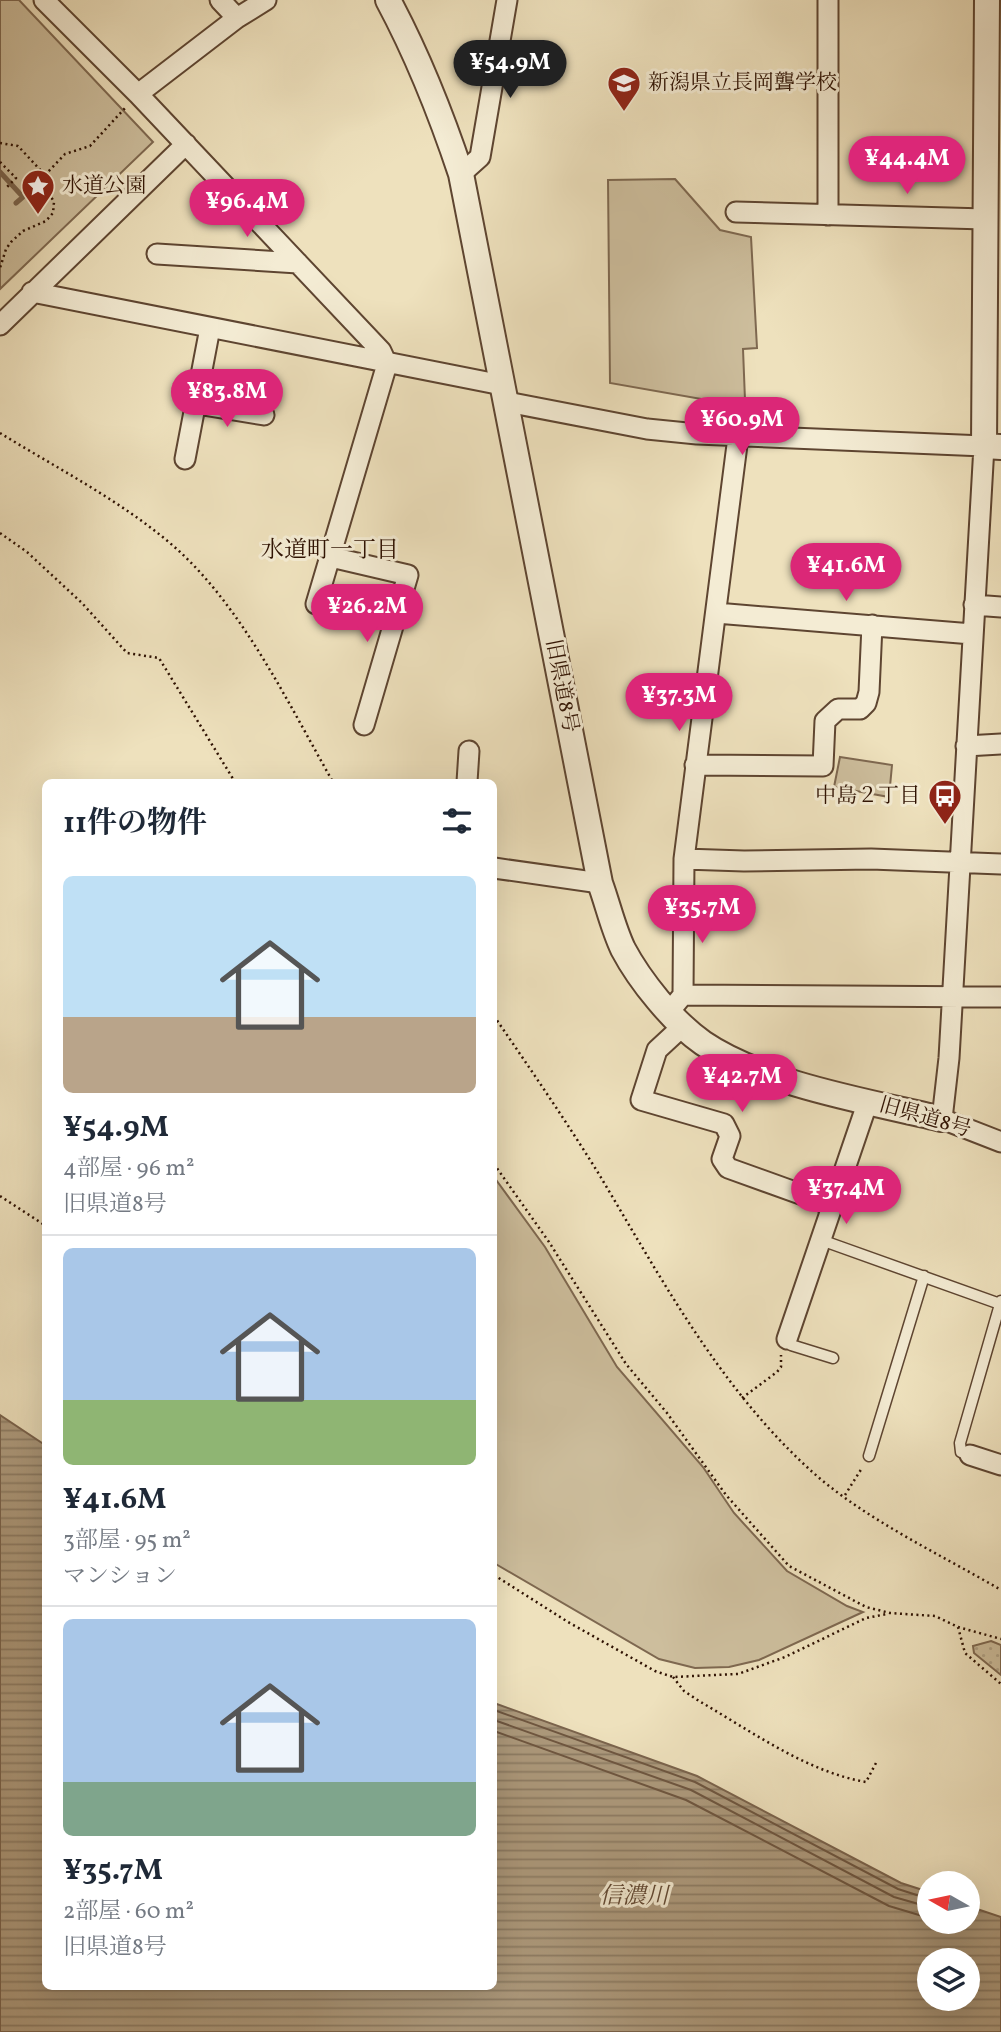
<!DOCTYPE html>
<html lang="ja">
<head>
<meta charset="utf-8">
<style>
  :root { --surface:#fff; --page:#f2f2f3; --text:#1f2937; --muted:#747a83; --line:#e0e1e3; --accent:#db2777 }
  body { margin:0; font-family:Vollkorn,"Noto Serif JP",serif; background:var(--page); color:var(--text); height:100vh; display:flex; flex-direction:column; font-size:26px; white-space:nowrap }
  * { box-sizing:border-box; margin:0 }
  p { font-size:23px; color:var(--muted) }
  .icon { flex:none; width:38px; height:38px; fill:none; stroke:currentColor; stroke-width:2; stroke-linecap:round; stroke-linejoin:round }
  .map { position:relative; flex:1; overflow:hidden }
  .side { position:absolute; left:42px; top:779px; width:455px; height:1211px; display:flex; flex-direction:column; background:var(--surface); border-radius:10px; box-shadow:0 7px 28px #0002 }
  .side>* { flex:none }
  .needle { width:46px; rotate:279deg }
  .tools { position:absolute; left:917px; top:1871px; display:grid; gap:14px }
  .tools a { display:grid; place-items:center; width:63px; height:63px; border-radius:50%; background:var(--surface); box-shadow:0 7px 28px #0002; font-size:35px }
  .price { position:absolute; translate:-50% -60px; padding:0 16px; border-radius:24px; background:var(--accent); color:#fff; font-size:23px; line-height:46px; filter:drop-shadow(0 2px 4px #0008) }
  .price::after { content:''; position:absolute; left:50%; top:42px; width:21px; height:16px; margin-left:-10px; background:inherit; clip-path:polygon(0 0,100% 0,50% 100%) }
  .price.on { background:#222; color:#fff }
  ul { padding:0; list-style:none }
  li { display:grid; align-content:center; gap:14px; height:371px; padding:0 21px }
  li+li { border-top:2px solid var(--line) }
  li span { display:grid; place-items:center; height:217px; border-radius:10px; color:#555 }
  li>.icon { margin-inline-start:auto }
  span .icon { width:126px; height:126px; fill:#fffc; stroke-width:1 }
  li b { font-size:30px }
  h2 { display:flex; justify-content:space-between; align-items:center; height:84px; padding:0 21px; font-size:30px }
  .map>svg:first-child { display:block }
  .grass { fill:url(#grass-dots); stroke:#7e6850; stroke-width:2 }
  .park { fill:#cdbe9d; stroke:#7e6850; stroke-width:2 }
  .water { fill:url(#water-rules); stroke:#7a634c; stroke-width:2; fill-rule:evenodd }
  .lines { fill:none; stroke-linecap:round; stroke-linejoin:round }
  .shore { stroke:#6e5640; stroke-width:2 }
  .stream { stroke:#7a634c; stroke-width:5 }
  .service-casing { stroke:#5e4531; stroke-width:13 }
  .minor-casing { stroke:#5e4531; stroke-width:23 }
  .tertiary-casing { stroke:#5e4531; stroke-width:28 }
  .path { stroke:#2e1102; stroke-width:2.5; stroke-dasharray:2 3.5; stroke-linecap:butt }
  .service { stroke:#f4ecd4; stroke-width:10 }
  .minor { stroke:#f4ecd4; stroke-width:19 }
  .tertiary { stroke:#f4ecd4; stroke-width:24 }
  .labels { text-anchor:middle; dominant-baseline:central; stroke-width:6; stroke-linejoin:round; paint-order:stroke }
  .poi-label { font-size:21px; fill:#2e1102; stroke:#f4ecd4; text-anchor:start }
  .street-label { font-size:21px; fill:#2e1102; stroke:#f4ecd4 }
  .neighbourhood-label { font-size:23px; fill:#2e1102; stroke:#f4ecd4 }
  .water-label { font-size:23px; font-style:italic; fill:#614833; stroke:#f4ecd4 }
</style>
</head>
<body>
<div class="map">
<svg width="1001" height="2032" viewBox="0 0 1001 2032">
  <defs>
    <pattern id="grass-dots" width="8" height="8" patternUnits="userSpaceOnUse" patternTransform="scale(1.75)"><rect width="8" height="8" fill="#cdbe9d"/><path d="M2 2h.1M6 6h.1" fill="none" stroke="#b0a286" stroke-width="1.8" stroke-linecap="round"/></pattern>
    <pattern id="water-rules" width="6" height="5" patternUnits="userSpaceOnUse" patternTransform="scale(1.75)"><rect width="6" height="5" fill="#ad9a7d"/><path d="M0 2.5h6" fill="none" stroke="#8d7c64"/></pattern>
  </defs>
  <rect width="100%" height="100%" fill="#eee1bd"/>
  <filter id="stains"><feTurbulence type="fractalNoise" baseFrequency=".00286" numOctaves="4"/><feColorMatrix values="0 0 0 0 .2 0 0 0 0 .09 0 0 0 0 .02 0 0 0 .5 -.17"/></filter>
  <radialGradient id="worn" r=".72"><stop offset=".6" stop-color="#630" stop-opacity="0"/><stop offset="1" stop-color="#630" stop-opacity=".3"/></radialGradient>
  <path class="grass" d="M991,1641L1001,1645V1675L974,1653L973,1646Z"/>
  <path class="park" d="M0,0H19L153,142L0,289Z
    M675,179L720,230L751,237L757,348L743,349L745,400H707L610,383L608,180Z
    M840,757L892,765L889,797L834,787Z
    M494,1177L545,1247L617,1367L703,1467L734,1513L787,1571L847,1606L863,1612L759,1660L729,1667L695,1668L659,1659L494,1563Z"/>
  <path class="water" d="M0,1415L45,1445L46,1986H494V1703L697,1776L901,1883L929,1892V1922H968V1906L1001,1917V2032H0ZM929,1960H968V1998H929Z"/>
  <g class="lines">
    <path class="shore" d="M494,1710L695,1782L898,1889L929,1899
      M494,1720L691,1790L894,1897L929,1907
      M494,1731L686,1800L889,1906L929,1918"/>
    <path class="stream" d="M0,172L23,197L16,203"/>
    <defs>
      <path id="service" d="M821,1240L1000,1304
        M787,1339L791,1345L833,1358
        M970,1455L961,1452L960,1443L1001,1301
        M869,1456L924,1276"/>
      <path id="minor" d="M44,0L138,94L381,351L387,364L316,604
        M220,0L237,18
        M828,0V215
        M138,94L237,18L266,0
        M461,174L480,157L507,0
        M736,212L985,219
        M157,254L298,263
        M32,292L502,385
        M0,325L186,144
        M507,402L647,429L697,434L984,446L949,1058L942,1119L1001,1142
        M197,404L264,415
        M185,459L210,328
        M331,557L408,575L364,725
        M974,605L1001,607
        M716,613L972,634
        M966,746L1001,744
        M695,765L823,766L825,721L838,709H860L866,703L869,692L872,625
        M467,782L469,751
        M684,859L744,861L871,859L1001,864
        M494,868L600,883
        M683,995L1001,997
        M669,1012L683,995L684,859L738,437
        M684,1025L657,1050L641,1100L724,1124L730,1136L722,1159L728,1168L831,1205
        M787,1339L868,1101
        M970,1455L1001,1465"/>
      <path id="tertiary" d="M388,0C418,56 441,114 461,174L600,883C608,905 613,928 623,949C640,981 673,1022 703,1043C763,1084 870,1102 942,1119
        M987,0L984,446L1001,447"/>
    </defs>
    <use href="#service" class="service-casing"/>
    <use href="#minor" class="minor-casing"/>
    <use href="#tertiary" class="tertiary-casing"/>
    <path class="path" d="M0,143L18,146L45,175V186L54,202L53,213L46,221L23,231L11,242L6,249L0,268
      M0,162L16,178L6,188
      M45,175L65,154L90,146L126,107
      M0,433C60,470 127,504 179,551C245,612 289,705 333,782
      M0,533L27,552L82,603L127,653L159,658L235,782
      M494,1016C529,1067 564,1118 597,1171C660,1276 717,1384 808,1468C862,1518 938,1553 1001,1590
      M494,1164L549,1242L626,1364L667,1413L726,1495L789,1566L866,1607L890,1613L935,1616L958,1627L1001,1639
      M0,1196L46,1226
      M742,1398L777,1372L781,1367V1355
      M845,1495L862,1468
      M494,1575L568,1622L655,1671L673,1677L738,1674L785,1657L866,1618L887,1614
      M958,1627L965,1653L1001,1684
      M673,1677L684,1691L699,1701C751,1731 807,1772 866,1782L877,1761"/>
    <use href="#service" class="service"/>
    <use href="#minor" class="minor"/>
    <use href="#tertiary" class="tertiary"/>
  </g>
  <defs>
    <symbol id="school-pin" viewBox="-11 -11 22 30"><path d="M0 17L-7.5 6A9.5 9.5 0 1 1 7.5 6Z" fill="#8f2418" stroke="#f4ecd4"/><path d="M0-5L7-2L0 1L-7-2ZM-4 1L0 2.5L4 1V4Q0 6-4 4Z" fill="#fff"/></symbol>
    <symbol id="sight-pin" viewBox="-11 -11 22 30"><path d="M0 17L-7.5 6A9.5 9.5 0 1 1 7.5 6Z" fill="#8f2418" stroke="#f4ecd4"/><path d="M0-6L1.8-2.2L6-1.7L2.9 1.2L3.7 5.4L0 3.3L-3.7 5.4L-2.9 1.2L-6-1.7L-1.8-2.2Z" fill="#fff"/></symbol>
    <symbol id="bus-pin" viewBox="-11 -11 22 30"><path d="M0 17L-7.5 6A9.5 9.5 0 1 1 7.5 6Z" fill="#8f2418" stroke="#f4ecd4"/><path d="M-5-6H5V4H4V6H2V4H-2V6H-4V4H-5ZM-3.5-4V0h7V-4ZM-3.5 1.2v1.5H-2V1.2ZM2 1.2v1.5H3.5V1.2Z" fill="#fff"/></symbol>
  </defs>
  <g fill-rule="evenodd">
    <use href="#school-pin" x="605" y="64" width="38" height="52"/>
    <use href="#sight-pin" x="19" y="167" width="38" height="52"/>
    <use href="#bus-pin" x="926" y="777" width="38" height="52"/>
  </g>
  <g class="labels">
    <g class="poi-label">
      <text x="648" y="83">新潟県立長岡聾学校</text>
      <text x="62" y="186">水道公園</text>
      <text x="920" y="796" text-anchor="end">中島２丁目</text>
    </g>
    <g class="street-label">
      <text transform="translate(561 686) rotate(79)">旧県道8号</text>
      <text transform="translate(925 1118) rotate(16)">旧県道8号</text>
    </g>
    <g class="neighbourhood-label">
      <text x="330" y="551">水道町一丁目</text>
    </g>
    <g class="water-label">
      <text x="634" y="1897">信濃川</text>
    </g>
  </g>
  <rect width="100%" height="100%" filter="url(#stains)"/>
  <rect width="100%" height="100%" fill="url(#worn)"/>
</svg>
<div class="tools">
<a><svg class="needle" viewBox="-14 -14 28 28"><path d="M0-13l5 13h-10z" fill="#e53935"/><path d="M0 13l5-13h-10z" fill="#747a83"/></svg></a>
<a><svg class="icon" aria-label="layers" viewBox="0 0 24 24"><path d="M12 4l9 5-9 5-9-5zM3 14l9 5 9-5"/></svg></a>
</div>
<b class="price on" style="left:510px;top:100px">¥54.9M</b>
<b class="price" style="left:907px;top:196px">¥44.4M</b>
<b class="price" style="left:247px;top:239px">¥96.4M</b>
<b class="price" style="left:227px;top:429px">¥83.8M</b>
<b class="price" style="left:742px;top:457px">¥60.9M</b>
<b class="price" style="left:846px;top:603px">¥41.6M</b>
<b class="price" style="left:367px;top:644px">¥26.2M</b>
<b class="price" style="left:679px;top:733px">¥37.3M</b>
<b class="price" style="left:702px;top:945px">¥35.7M</b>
<b class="price" style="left:742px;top:1114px">¥42.7M</b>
<b class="price" style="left:846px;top:1226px">¥37.4M</b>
<section class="side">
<h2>11件の物件<svg class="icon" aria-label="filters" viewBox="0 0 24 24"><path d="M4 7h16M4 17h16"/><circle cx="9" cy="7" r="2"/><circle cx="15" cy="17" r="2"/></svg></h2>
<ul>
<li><span style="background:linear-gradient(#bfe0f5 65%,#b9a48a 0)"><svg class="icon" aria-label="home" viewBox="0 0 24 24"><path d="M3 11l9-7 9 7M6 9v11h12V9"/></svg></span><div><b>¥54.9M</b><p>4部屋 · 96 m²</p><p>旧県道8号</p></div></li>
<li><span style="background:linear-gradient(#a9c7e8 70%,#8fb573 0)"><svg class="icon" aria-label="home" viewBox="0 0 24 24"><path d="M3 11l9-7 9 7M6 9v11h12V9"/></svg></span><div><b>¥41.6M</b><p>3部屋 · 95 m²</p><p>マンション</p></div></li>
<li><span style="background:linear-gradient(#a9c7e8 75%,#7fa58c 0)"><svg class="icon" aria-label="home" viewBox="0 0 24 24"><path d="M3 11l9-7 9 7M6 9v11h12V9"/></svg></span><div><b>¥35.7M</b><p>2部屋 · 60 m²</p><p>旧県道8号</p></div></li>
</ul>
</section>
</div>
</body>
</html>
